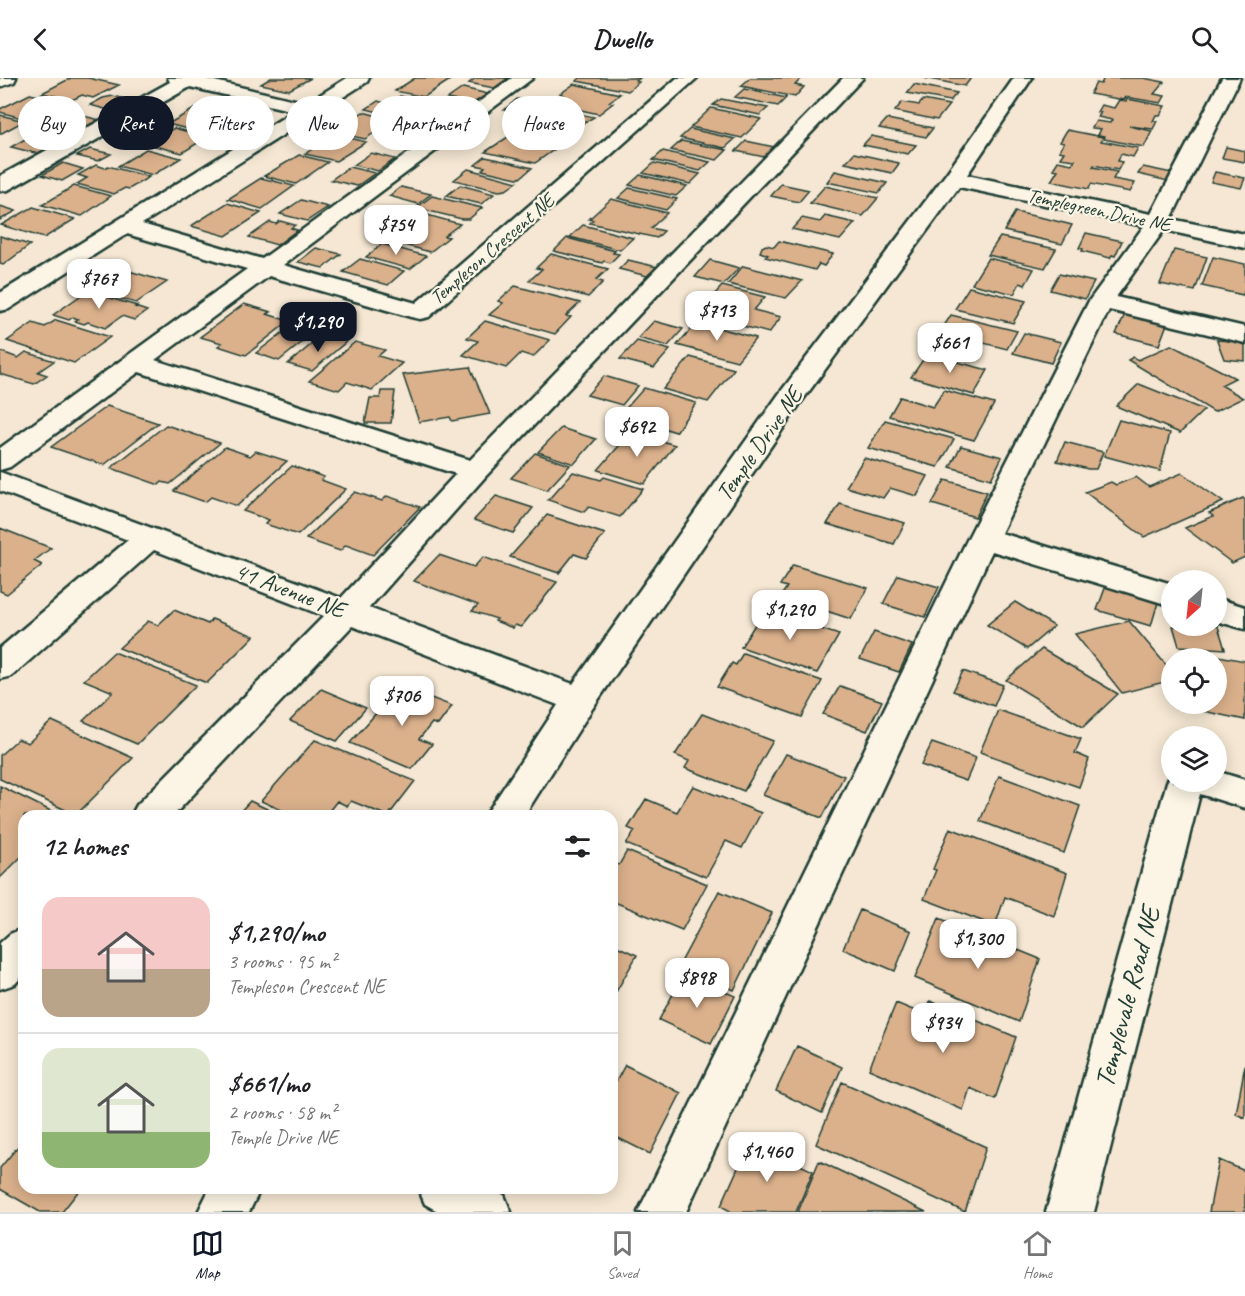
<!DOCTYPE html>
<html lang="en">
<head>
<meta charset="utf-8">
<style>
  :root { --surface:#fff; --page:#f6f6f6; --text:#202124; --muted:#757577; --line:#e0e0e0; --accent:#111827 }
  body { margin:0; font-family:Caveat,sans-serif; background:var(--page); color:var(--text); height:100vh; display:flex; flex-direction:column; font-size:22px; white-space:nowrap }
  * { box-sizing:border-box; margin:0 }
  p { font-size:20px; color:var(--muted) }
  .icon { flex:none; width:33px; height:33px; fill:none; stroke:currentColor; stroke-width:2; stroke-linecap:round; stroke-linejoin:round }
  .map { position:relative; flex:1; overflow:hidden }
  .details { position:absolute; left:18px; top:732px; width:600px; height:384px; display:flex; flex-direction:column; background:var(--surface); border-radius:18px; box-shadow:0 3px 15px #0003 }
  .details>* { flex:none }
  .guide { position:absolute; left:18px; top:18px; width:600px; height:54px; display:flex; gap:12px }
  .needle { width:39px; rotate:207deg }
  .fabs { position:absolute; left:1161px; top:492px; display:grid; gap:12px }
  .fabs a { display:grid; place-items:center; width:66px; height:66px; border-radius:50%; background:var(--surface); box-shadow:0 3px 15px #0003; font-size:30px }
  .price { position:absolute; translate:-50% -51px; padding:0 14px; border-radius:12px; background:#fff; color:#222; font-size:20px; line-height:39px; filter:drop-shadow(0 2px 3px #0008) }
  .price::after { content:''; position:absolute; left:50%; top:36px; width:18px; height:14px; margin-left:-9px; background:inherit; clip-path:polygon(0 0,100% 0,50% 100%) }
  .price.active { background:var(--accent); color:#fff }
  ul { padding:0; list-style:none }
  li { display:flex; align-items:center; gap:18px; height:150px; padding:0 24px }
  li+li { border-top:2px solid var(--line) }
  li span { display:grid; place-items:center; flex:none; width:168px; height:120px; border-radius:18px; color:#555 }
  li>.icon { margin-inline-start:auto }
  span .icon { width:72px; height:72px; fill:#fffc; stroke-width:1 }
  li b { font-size:26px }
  h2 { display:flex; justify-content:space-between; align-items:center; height:72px; padding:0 24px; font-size:26px }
  .chip { padding:0 21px; border-radius:27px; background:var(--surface); box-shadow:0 3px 15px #0003; font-size:21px; line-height:54px }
  .chip.active { background:var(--accent); color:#fff }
  header { display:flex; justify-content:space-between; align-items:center; height:78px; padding:0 24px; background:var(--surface); font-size:27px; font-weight:700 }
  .dock { display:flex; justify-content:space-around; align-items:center; height:84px; border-top:2px solid var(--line); background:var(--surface); font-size:16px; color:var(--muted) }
  .dock a { display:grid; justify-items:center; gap:3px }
  .dock .active { color:var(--accent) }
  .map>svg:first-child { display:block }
  .building { fill:#dbb18c; stroke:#1f3d34; stroke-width:1.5 }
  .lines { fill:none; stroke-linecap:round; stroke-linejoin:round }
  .minor-casing { stroke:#1f3d34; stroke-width:5 }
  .minor { fill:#fcf5e5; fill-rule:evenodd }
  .labels { text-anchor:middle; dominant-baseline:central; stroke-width:4.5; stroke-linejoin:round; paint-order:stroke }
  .far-street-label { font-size:20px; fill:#1f3d34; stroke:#fcf5e5 }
  .street-label { font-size:24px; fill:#1f3d34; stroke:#fcf5e5 }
  .near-street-label { font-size:28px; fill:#1f3d34; stroke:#fcf5e5 }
</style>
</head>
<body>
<header><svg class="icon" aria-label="back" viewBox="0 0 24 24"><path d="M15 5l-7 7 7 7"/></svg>Dwello<svg class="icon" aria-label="search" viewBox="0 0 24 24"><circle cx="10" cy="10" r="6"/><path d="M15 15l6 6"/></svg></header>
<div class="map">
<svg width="1245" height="1134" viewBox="0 0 1245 1134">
  <rect width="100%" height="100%" fill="#f5e7d3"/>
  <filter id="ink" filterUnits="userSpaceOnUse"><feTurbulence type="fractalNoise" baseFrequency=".0167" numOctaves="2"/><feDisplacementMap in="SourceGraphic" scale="12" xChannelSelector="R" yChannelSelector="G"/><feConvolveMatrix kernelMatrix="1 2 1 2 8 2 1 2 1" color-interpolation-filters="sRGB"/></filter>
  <g filter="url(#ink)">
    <path class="building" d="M71,0H88L119,7L93,20L82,17L72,22L42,15Z
      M271,0H311L289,12L261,6Z
      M415,0H441L450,2L424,19L395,13Z
      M476,0H508L494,10L469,5Z
      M580,0H640L636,3L639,4L628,13L577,3Z
      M750,0H802L795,7L804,9L795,19L741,8Z
      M924,0H971L965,8Z
      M1104,0H1143L1164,4L1154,16L1165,18L1161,25L1126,19L1124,22L1090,16L1096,5L1101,6Z
      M574,6L620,16L609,24L613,25L599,36L553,26L564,17L560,16Z
      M914,6L957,15L950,23L907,15Z
      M463,10L488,16L472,26L447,21Z
      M744,11L786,20L778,28L735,19Z
      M30,16L59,23L25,41L0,34V31Z
      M113,18L135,24L116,34L90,27L103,20Z
      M400,18L431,26L408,41L366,31L378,23L388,26Z
      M517,21L547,27L533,38L504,32Z
      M721,21L768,30L760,37L713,27Z
      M1127,21L1165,28L1160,37H1156L1153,43H1157L1153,51L1129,48L1152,53L1144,69L1104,61L1105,58L1098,57L1101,51L1092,50L1096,43L1110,45L1112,42L1098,39L1101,34H1097L1101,27L1114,30L1119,22L1126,23Z
      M923,22L949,27L937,42L895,33L902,24L919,27Z
      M444,26L466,31L452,40L430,35Z
      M201,27L229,34L218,41L236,45L215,58L168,46Z
      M711,30L761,41L742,60L691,49Z
      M560,32L594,39L580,47L548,41Z
      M363,34L393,42L365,61L333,54Z
      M75,36L100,42L77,55L51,48Z
      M0,37L24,43L0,56Z
      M142,41L164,47L147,57L125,51Z
      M534,41L581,51L569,61L523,50Z
      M887,41L933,50L926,59L879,50Z
      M413,45L438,51L422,62L397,56Z
      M174,50L207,59L182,75L147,66Z
      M690,51L735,61L725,70L680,60Z
      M1067,52L1103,59L1101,63L1138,70L1133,79L1121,76L1118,83L1122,84L1118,92L1094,87L1093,89L1117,94L1113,101L1135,105L1130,114L1091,106L1089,111L1051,103L1058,92L1053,91L1058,83L1072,86L1075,82L1060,80L1064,74L1059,73L1064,65L1060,64Z
      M517,53L565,64L535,85L485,74Z
      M34,56L62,64L39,76L11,69Z
      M334,56L366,64L336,83L305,76Z
      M871,58L916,67L908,76L863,67Z
      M681,63L727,72L717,82L671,72Z
      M746,63L774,69L764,79L736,73Z
      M1226,69L1245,73V84L1222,80Z
      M90,71L111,76L98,83L77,78Z
      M146,71L181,80L153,97L118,88Z
      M663,73L710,84L700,93L653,82Z
      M371,75L395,81L378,93L354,87Z
      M854,75L899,85L898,87L892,95L845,85Z
      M299,77L328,84L296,106L264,98Z
      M485,79L495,81L532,90L520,100H517L482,92L485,89L475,87Z
      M63,85L83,91L62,103L42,97Z
      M654,85L700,96L690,106L643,95Z
      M96,87L105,90L108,88L149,99L129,111L125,110L114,116L77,106L87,100L78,97Z
      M349,89L375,95L357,108L331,102Z
      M1143,89L1172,95L1168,103L1138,96Z
      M468,91L517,104L506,112L499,113L454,102Z
      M835,93L887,105L879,115L827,104Z
      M1215,94L1245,100L1241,110L1211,104Z
      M640,97L687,108L676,118L629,107Z
      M261,100L294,108L262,131L228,121Z
      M781,106L809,112L799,124L771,118Z
      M460,107L494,116L481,126L446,118Z
      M74,108L111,118L82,138L42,127Z
      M825,108L878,120L863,138L810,125Z
      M401,109L431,116L418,126L389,118Z
      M629,110L677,121L666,132L618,120Z
      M432,118L482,130L469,141H462L416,130Z
      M611,121L667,135L651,150L664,153L657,160L590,145L593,142L589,141Z
      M301,122L328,129L307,143L280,136Z
      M227,125L261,135L226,158L191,148Z
      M0,128L16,133L0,142Z
      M33,129L75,141L44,160L1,147Z
      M409,132L460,146L444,158L449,159L430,174L378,160L394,148L390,147Z
      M1015,134L1048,141L1072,147L1062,166L1004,153Z
      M825,138L855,145L840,162L792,151L802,140L820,144Z
      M280,143L295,147L291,150L297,152L277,167L249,159L270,144L276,146Z
      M583,147L633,160L620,172L570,159Z
      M1086,155L1122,163L1115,178L1112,177L1110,180L1082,173L1083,171L1079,170Z
      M0,158L30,167L3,187L0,186Z
      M1000,159L1056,171L1045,190L988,177Z
      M567,160L615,173L613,175L619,176L610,185L604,183L602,185L554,173Z
      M779,163L833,176L824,188L819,186L815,192L765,179L768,177L760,174L762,169L766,167L774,169Z
      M382,166L426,178L410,191L366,179Z
      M316,170L341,176L323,190L298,184Z
      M1174,172L1207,179L1195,213L1160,206Z
      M551,176L608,191L596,202L603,204L588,219L529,203L542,191L536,190Z
      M1213,179L1245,186V210L1243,217L1202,208Z
      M988,180L1034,191L1025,207L1020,205L1014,216L972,206Z
      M360,181L404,193L388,207L343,194Z
      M628,182L657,189L647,198L619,191Z
      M710,182L739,190L724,206L695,199Z
      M743,188L751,190L802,203L786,220L728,206Z
      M122,191L167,204L136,225L88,211Z
      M1059,196L1094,204L1085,221L1050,212Z
      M515,208L580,225L566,238L571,239L555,256L489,237L503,225L498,223Z
      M722,208L765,219L754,232L781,239L769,255L697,236Z
      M969,209L1026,223L1013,245L955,231Z
      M87,213L137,228L135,229L147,233L134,242L122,238L105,250L88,244L84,246L75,243L78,241L73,239L69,242L53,237Z
      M244,226L271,234L267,236L289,243L246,277L218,268L222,265L200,259Z
      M1125,236L1167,246L1159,267L1116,256Z
      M951,237L1017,253L1007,271L940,254Z
      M56,242L110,259L74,285L7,263L33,245L45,249Z
      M485,243L550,262L533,279L521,275L506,290L463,277L478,263L467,260Z
      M654,243L683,251L668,268L638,260Z
      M697,244L756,260L737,283L677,267Z
      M294,246L316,253L279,283L256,275Z
      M1024,255L1061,264L1051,285L1013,275Z
      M324,256L347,263L312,293L288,286Z
      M1217,262L1245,264V283L1224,281Z
      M637,263L670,272L654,290L620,281Z
      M355,264L385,272L378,278L402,285L372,312L347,304L339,312L309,303Z
      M1171,267L1235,300L1221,307L1243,320L1214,334L1128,282L1133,279L1138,282Z
      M2,274L18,280L26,274L54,283L38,294L47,297L34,306L0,296V276Z
      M927,276L988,292L974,317L911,299Z
      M690,279L734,291L708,324L663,311Z
      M470,289L490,336L452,343L450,339L419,344L403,297Z
      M604,298L638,308L622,327L587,317Z
      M1139,306L1204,332L1180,355L1116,328Z
      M644,310L696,325L676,354L620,337Z
      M944,312L994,326L974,362L889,338L900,319L933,329Z
      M381,313H395L391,345H365L370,320H380Z
      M107,328L158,345L104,387L51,369Z
      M885,342L954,361L938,389L868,370Z
      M1119,342L1170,355L1160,393L1104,378Z
      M166,347L220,365L170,406L162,404L159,407L111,390Z
      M561,350L596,361L574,386L538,374Z
      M631,354L675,367L644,406L598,392Z
      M1065,364L1103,374L1096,391H1088L1057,383Z
      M961,368L1002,379L991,401L950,389Z
      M225,369L250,378L256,373L287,383L237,428L211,419L205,424L174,413Z
      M535,375L570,387L547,412L511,400Z
      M864,380L928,398L917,418L890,410L883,420L846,409Z
      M292,388L324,399L321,402L346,411L298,457L265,446L269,442L243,433Z
      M573,394L601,402L604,399L643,411L620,439L589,429L584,434L548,422Z
      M1182,395L1223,424L1144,459L1085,414L1111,404L1116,407L1136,399L1149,409Z
      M945,402L987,414L975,439L932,426Z
      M355,414L382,423L387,418L420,429L373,477L346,467L340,473L306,461Z
      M496,418L533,430L513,455L474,442Z
      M1243,420L1245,422V479L1232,485L1185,450L1213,438L1209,435Z
      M840,426L905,445L894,466L827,446Z
      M547,437L605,456L586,480L574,476L559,495L510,479Z
      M0,450L51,470L34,483L42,487L7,516L0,513Z
      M439,477L474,489L483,479L557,504L521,549L515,547L513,550L495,543L497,541L472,533L478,527L414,503Z
      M793,487L868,510L851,541L781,518L787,509L780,507Z
      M898,497L939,509L925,539L883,526Z
      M1107,505L1159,521L1151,548L1097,532Z
      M1015,524L1054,548L1027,571L987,547Z
      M174,532L208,546L212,541L254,558L207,605L119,570L148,543L158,547Z
      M764,532L839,557L817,595L741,569Z
      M1216,542L1225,571L1179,568L1173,548H1216Z
      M1129,543L1172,594V602L1122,615L1075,556Z
      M874,554L912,567L899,594L860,581Z
      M1042,571L1118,616L1083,649L1006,602Z
      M114,574L196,607L137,666L83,643L113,614L84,602Z
      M1198,574L1245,583V642L1198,632V626H1216V580H1198Z
      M743,575L822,603L802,639L717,609L732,585L736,587Z
      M963,593L1003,607L994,628L953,613Z
      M400,608L452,628L438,647L432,645L419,661L432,666L412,691L350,665Z
      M840,608L882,623L867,653L823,636Z
      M321,611L366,630L337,663L290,643Z
      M998,632L1081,661L1075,675L1089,681L1079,709L980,674Z
      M702,636L773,663L744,713L685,690L689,683L675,677Z
      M52,643L133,680L76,737L0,701V677L18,661L28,665Z
      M315,662L415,703L388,738L351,723L347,728L337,723L325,738H295L261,723Z
      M932,665L976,680L966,703L921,687Z
      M786,676L844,698L822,740L763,717Z
      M999,698L1080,728L1064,775L980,743Z
      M0,708L61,738H24V776L0,800Z
      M693,708L761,735L742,770L726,763L706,799L626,766L635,753L628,750L646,721L677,734Z
      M250,723L282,738H236Z
      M950,750L1067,795L1054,838L1005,819L995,848L924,821L936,792L933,791Z
      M627,773L707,806L682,852L612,823V784L619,787Z
      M719,813L772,835L734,912L679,888Z
      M860,832L911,853L895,893L843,871Z
      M939,840L1040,881L1019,944L915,900Z
      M612,866L637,877L612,921Z
      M684,896L735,918L711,966L659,942Z
      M930,923L1016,959L995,1021L970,1010L963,1032L869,991L896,925L925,937Z
      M797,968L842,989L822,1035L776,1013Z
      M625,987L681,1015L650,1076L612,1057V1011Z
      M1245,987V1040L1236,1036Z
      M842,1004L986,1069L965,1134L816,1066Z
      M24,1061V1110H81L62,1134H40L0,1111V1090Z
      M750,1063L813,1093L796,1134H732L721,1128Z
      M1219,1082L1245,1093V1134H1209Z
      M819,1083L926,1134H798Z"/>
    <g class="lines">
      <defs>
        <path id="minor" d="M0,0H16L14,4L0,9Z
          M168,0H202L307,25L347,0H369L367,4L142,146L262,181L512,0H533L283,187L416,225L677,0H697L429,239L420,241L411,239L269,198L155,282L470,382L843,0H863L485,399L369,530L573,606L779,316L946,96L1014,0H1032L967,97L1151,136L1222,0H1240L1171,141L1245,156V170L1164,152L1116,219L1245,249V265L1109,232L1001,455L1172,506V528L992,473L686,1134H638L968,460L1089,223L1144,148L959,109L799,327L592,631L524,738H485L558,627L352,548L173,738H131L137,727L324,538L154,472L12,598L0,601V570L128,462L0,413V394L341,520L456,396L139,294L10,389L0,392V370L247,191L127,156L9,231L0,233V215L294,33L190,9L8,112L0,113V98L170,4Z
          M1216,520L1245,529V551L1216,543Z
          M1216,693L1245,702V730L1200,716L1094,1134H1046L1167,704L1172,695V704H1216Z
          M24,850V896L15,906L0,911V865L10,856Z
          M210,1110H261L249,1134H198Z
          M418,1110H489L504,1117L511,1134H439L425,1126Z"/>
      </defs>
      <use href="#minor" class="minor-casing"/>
      <use href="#minor" class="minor"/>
    </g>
  </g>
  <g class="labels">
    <g class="far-street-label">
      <text transform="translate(1099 132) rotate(12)">Templegreen Drive NE</text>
      <text transform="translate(492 171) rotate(-41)">Templeson Crescent NE</text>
    </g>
    <g class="street-label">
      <text transform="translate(759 366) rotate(-55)">Temple Drive NE</text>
      <text transform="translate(290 512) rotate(21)">41 Avenue NE</text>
    </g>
    <g class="near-street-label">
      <text transform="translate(1127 919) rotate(-75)">Templevale Road NE</text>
    </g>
  </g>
</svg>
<div class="fabs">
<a><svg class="needle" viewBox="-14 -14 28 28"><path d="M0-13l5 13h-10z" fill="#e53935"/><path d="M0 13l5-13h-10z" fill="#757577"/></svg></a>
<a><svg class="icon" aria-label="locate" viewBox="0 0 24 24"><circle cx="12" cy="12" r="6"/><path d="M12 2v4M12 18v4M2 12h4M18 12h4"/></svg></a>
<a><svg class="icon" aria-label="layers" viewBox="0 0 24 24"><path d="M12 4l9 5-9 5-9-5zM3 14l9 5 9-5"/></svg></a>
</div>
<b class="price" style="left:396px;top:178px">$754</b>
<b class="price" style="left:99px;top:232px">$767</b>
<b class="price" style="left:717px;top:264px">$713</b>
<b class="price active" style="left:318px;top:275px">$1,290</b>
<b class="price" style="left:950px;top:296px">$661</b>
<b class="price" style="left:637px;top:380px">$692</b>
<b class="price" style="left:790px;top:563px">$1,290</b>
<b class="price" style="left:402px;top:649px">$706</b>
<b class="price" style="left:978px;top:892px">$1,300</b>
<b class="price" style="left:697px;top:931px">$898</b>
<b class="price" style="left:943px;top:976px">$934</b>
<b class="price" style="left:767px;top:1105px">$1,460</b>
<div class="guide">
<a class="chip">Buy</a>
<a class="chip active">Rent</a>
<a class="chip">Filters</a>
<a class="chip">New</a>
<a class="chip">Apartment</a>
<a class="chip">House</a>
</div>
<section class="details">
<h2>12 homes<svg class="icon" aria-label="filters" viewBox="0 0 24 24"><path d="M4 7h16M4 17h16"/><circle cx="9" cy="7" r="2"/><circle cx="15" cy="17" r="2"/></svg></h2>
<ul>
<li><span style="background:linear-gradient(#f6c9c9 60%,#b9a48a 0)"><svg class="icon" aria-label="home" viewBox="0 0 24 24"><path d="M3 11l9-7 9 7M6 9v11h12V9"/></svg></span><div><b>$1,290/mo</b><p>3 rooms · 95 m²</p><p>Templeson Crescent NE</p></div></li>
<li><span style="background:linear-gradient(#dfe7d0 70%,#8fb573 0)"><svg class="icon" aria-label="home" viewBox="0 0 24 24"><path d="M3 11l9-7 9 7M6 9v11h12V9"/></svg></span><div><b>$661/mo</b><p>2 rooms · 58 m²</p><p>Temple Drive NE</p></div></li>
</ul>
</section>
</div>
<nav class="dock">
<a class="active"><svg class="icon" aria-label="map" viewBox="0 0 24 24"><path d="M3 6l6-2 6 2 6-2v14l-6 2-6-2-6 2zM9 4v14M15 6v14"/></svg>Map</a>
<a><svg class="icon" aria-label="saved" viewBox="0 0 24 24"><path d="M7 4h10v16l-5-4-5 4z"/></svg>Saved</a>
<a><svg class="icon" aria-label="home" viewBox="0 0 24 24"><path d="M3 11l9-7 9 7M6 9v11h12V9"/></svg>Home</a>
</nav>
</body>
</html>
